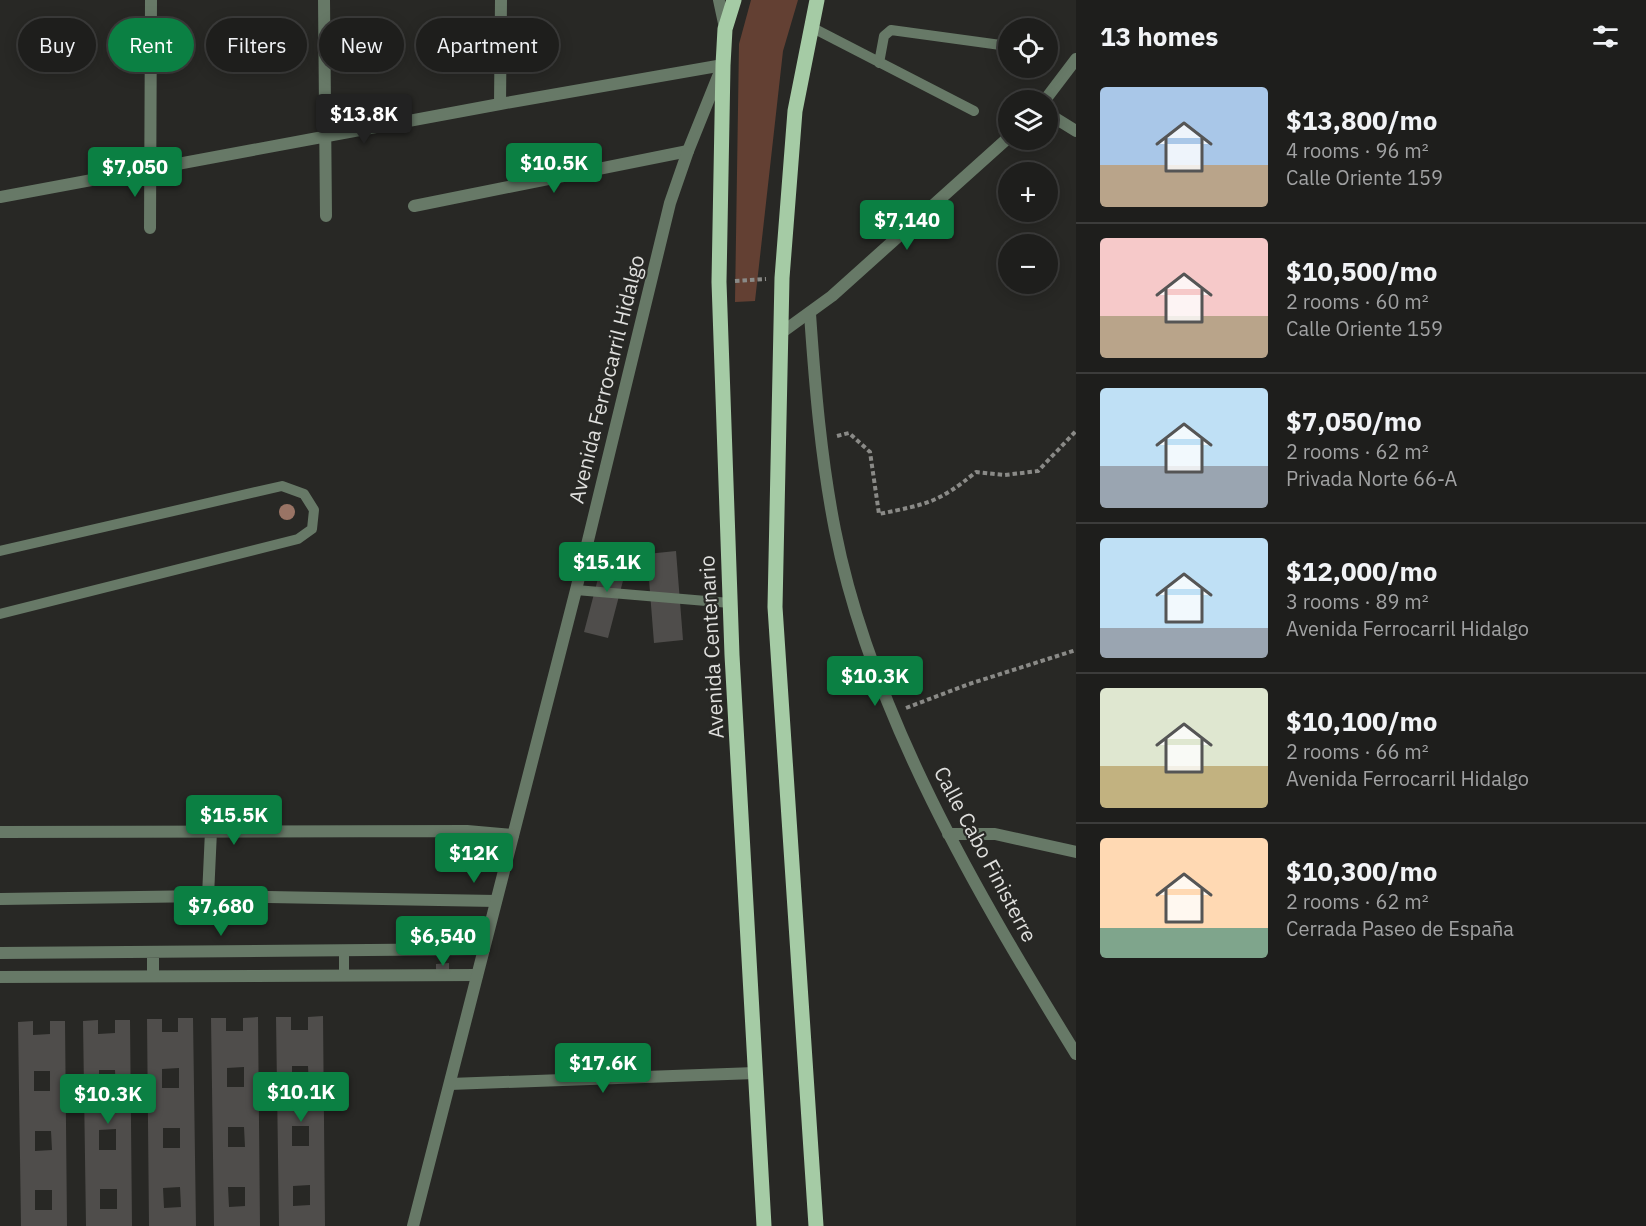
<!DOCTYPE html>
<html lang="en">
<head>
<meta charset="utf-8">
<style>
  :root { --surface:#1e1e1c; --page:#262725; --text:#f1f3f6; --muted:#a1a2a3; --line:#3c3c3b; --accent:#0b8043 }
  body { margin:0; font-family:"IBM Plex Sans",sans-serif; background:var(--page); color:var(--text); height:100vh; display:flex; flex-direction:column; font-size:22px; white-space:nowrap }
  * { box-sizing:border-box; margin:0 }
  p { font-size:20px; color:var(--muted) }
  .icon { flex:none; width:33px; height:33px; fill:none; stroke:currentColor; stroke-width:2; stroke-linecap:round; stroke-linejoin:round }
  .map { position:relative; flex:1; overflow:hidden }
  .side { display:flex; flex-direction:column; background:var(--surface); width:570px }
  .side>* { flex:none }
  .guide { position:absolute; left:18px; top:18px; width:570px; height:54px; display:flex; gap:12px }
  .tools { position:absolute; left:998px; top:18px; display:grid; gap:12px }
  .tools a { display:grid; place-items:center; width:60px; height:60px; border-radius:50%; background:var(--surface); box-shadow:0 3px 15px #0003,0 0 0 2px var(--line); font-size:30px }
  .price { position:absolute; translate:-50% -51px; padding:0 14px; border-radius:6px; background:var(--accent); color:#fff; font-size:20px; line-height:39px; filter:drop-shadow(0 2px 3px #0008) }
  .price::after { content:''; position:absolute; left:50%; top:36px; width:18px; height:14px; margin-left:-9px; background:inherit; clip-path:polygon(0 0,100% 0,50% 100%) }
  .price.active { background:#222; color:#fff }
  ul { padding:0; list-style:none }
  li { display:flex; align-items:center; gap:18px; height:150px; padding:0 24px }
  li+li { border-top:2px solid var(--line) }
  li span { display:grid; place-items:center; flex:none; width:168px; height:120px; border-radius:6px; color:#555 }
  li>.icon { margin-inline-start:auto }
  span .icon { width:72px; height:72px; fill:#fffc; stroke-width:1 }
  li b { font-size:26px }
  h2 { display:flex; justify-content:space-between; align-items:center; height:72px; padding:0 24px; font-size:26px }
  .tag { padding:0 21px; border-radius:27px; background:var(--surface); box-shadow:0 3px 15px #0003,0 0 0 2px var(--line); font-size:21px; line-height:54px }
  .tag.active { background:var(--accent); color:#fff }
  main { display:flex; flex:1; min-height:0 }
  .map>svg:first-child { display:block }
  .green { fill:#634033 }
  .building { fill:#4f4d4b; fill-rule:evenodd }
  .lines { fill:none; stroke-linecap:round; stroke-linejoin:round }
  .path { stroke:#8a8a87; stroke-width:4; stroke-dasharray:4.5 3; stroke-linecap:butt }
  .service { stroke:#677967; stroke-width:10 }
  .minor { stroke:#677967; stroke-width:12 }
  .tertiary { stroke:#677967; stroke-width:12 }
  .primary { stroke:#a5cba5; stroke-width:15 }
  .tree { fill:#997465 }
  .labels { text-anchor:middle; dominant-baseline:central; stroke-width:4.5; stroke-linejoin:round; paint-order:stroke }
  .street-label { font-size:21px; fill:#dfdfdd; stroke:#282825 }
</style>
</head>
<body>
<main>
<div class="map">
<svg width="1076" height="1226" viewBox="0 0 1076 1226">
  <rect width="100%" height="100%" fill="#282825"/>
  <path class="green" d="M751,0H798L783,51L755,301L735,302L739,44Z"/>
  <path class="building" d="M606,548L630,554L608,638L584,632Z
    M676,551L683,640L654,643L647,554Z
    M449,963V970H436V964Z
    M323,1016L325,1226H279L276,1017H291V1030H308V1017ZM292,1066H308L309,1086H292ZM292,1126H309V1146H292ZM310,1185V1205L293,1206V1186Z
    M258,1017L260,1226H214L211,1018H226V1031H243V1018ZM244,1067V1087H227V1068ZM228,1127H244L245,1147H228ZM228,1187H245V1206L229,1207Z
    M178,1018H193L196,1226H149L147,1019H162V1032H178ZM179,1068V1088H162V1069ZM163,1128H180V1148H163ZM180,1187L181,1207L164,1208L163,1188Z
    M98,1020V1034L115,1033V1020H130L132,1226H86L83,1021ZM99,1070H115L116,1090H99ZM116,1129V1150H99V1130ZM100,1189H117V1209H100Z
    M33,1021V1035L50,1034V1021H65L67,1226H21L18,1022ZM34,1071H50V1091H34ZM35,1131H51L52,1150L35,1151ZM35,1190H52V1210H35Z"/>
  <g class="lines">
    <path class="path" d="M735,281L766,279
      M837,436L849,433L870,452L879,514C927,504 938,503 976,472L1005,475L1038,471L1076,431
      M906,708L969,684L1076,650"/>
    <path class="service" d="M811,27L974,111
      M879,63L884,36L891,30L1008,46
      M0,551L282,486L304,494L314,510L312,529L298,539L0,614
      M576,590L730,603
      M344,951V976"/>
    <path class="minor" d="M324,0L326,216
      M719,0L725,28
      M500,104L501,0
      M1047,113L1076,131
      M0,197L500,104L723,65
      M414,206L688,151
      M150,228L151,0
      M810,314C815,386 821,459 835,530C871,714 978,895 1076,1054
      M0,832L467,831L513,835
      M948,834H995L1076,852
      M208,896L211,831
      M0,899L208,896L496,901
      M0,953L484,949
      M153,976V952
      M0,977L477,975
      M450,1084L755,1073"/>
    <path class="tertiary" d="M1045,100L1076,59
      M781,333L832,296L1008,138
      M413,1226L576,590L670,203L688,151L721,69"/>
    <path class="primary" d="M734,0L725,29L723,65L719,282L732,655L764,1226
      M816,1226L775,607L782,278L795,111L817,0"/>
  </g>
  <circle class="tree" cx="287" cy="512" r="8"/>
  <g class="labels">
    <g class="street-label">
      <text transform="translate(606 379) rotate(-76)">Avenida Ferrocarril Hidalgo</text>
      <text transform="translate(711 647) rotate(-93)">Avenida Centenario</text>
      <text transform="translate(986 854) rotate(62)">Calle Cabo Finisterre</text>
    </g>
  </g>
</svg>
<div class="tools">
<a><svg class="icon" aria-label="locate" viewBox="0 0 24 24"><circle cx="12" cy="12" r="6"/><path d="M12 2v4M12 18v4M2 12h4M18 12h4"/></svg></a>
<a><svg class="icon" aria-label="layers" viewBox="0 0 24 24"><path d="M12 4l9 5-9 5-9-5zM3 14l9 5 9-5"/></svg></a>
<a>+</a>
<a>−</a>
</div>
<b class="price active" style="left:364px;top:145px">$13.8K</b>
<b class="price" style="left:554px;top:194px">$10.5K</b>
<b class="price" style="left:135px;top:198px">$7,050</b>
<b class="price" style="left:907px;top:251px">$7,140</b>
<b class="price" style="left:607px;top:593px">$15.1K</b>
<b class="price" style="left:875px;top:707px">$10.3K</b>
<b class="price" style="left:234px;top:846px">$15.5K</b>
<b class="price" style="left:474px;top:884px">$12K</b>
<b class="price" style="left:221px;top:937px">$7,680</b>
<b class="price" style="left:443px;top:967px">$6,540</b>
<b class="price" style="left:603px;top:1094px">$17.6K</b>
<b class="price" style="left:301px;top:1123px">$10.1K</b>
<b class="price" style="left:108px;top:1125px">$10.3K</b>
<div class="guide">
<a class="tag">Buy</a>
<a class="tag active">Rent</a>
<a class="tag">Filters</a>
<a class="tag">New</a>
<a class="tag">Apartment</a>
</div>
</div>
<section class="side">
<h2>13 homes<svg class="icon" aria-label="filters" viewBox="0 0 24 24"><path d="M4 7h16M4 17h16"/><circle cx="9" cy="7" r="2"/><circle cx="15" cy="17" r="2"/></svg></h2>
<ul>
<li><span style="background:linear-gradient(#a9c7e8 65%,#b9a48a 0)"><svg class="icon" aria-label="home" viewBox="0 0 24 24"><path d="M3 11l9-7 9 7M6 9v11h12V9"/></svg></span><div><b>$13,800/mo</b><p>4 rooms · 96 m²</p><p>Calle Oriente 159</p></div></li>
<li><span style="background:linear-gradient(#f6c9c9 65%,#b9a48a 0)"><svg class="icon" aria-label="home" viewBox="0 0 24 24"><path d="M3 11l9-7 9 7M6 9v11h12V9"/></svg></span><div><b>$10,500/mo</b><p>2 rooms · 60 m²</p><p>Calle Oriente 159</p></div></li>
<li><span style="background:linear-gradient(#bfe0f5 65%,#9aa5b1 0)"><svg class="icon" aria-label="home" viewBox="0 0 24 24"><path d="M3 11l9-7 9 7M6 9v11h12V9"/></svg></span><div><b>$7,050/mo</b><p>2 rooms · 62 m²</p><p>Privada Norte 66-A</p></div></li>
<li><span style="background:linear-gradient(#bfe0f5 75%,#9aa5b1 0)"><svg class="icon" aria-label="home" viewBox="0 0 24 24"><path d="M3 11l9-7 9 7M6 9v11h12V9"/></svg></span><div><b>$12,000/mo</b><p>3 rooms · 89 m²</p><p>Avenida Ferrocarril Hidalgo</p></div></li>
<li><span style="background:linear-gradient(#dfe7d0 65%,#c2b280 0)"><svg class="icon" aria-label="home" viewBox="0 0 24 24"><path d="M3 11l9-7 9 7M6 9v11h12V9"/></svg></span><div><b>$10,100/mo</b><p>2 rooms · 66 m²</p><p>Avenida Ferrocarril Hidalgo</p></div></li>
<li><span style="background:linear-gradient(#ffd9b3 75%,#7fa58c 0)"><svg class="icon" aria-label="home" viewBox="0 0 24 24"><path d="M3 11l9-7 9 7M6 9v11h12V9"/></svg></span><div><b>$10,300/mo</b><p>2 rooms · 62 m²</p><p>Cerrada Paseo de España</p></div></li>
</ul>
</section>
</main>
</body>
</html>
